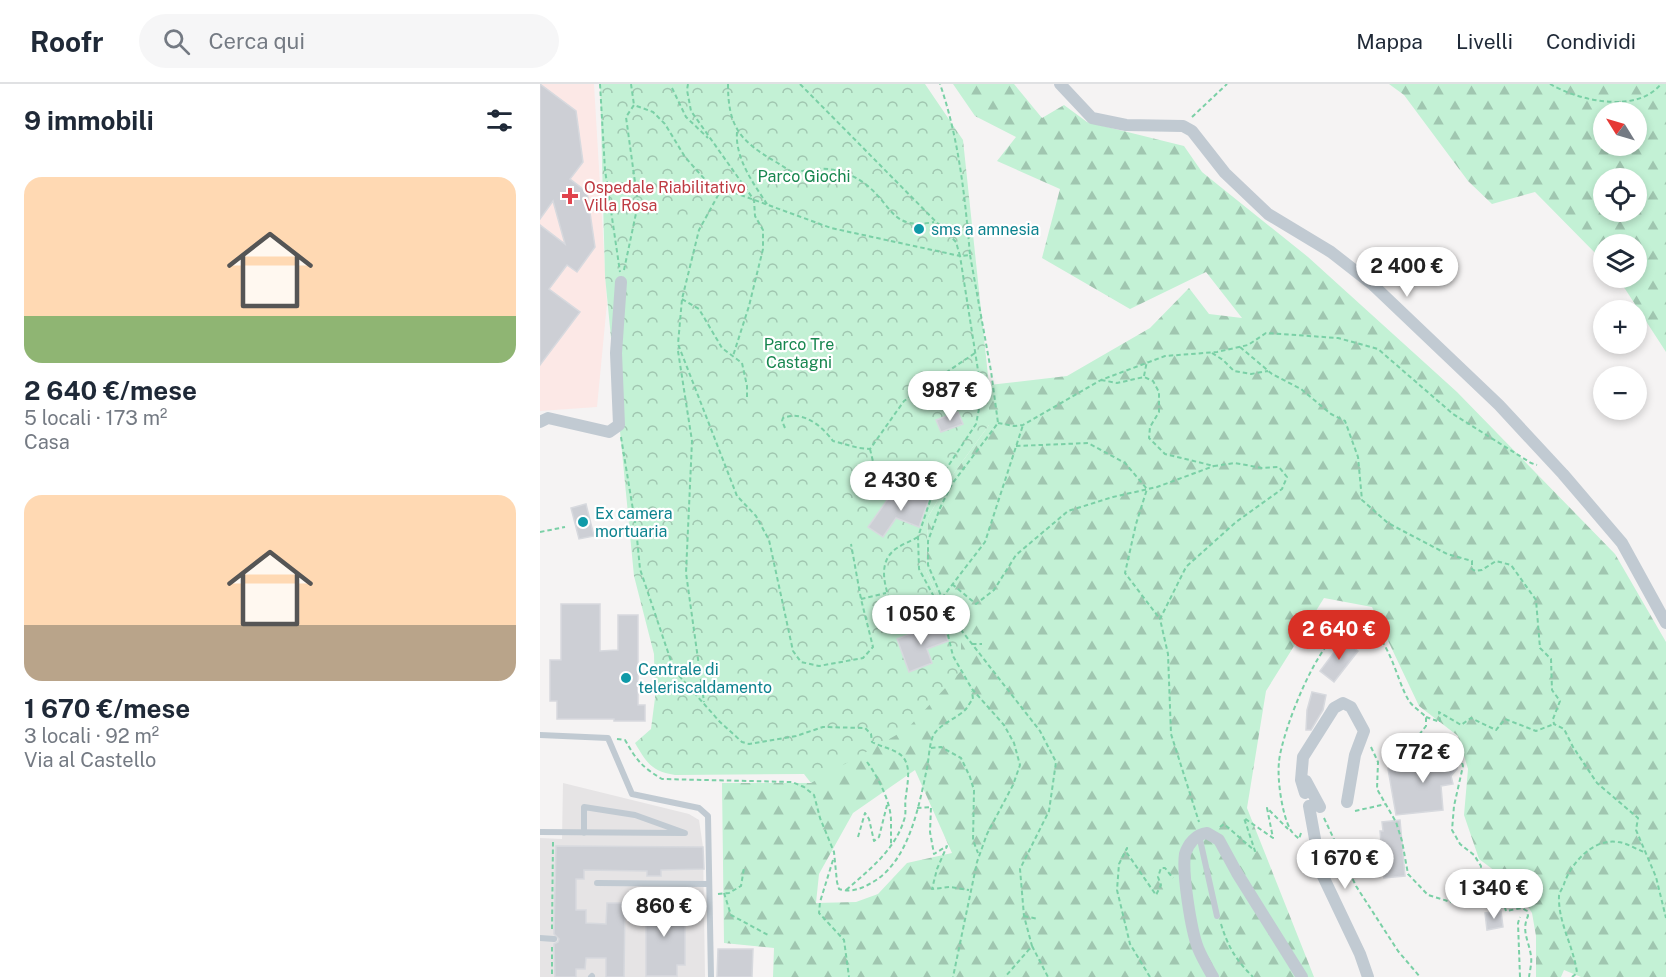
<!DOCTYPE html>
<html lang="it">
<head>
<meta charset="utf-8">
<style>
  :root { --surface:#fff; --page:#f6f6f7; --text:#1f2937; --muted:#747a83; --line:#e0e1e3; --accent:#d93025 }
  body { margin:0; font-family:"Public Sans",sans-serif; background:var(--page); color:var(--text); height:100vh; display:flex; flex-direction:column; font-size:22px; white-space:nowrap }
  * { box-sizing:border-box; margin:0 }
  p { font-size:20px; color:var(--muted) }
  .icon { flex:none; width:33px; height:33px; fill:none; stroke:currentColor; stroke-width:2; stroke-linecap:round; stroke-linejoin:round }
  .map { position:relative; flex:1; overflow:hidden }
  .panel { display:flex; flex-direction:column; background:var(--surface); width:540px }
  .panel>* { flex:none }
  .needle { width:39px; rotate:307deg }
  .controls { position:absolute; left:1053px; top:18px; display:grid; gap:12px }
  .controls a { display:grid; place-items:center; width:54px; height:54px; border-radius:50%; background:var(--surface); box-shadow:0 3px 9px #0003; font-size:30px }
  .price { position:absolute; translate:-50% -51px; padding:0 14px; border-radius:21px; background:#fff; color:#222; font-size:20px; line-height:39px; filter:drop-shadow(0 2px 3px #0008) }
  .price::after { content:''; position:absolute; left:50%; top:36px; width:18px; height:14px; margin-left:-9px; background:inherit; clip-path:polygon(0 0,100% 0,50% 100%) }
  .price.on { background:var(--accent); color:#fff }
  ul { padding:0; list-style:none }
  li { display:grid; align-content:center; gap:12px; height:318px; padding:0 24px }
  li span { display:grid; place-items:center; height:186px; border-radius:18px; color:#555 }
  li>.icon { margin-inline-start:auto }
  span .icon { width:108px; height:108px; fill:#fffc; stroke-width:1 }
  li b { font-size:26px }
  h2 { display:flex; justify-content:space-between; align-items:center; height:72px; padding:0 24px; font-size:26px }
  header { display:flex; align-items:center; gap:36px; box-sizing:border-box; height:84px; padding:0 30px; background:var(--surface); border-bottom:2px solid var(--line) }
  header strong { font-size:28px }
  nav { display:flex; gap:33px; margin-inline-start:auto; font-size:21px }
  .search { width:420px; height:54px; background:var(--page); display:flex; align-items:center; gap:15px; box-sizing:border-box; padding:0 21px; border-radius:33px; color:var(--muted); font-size:22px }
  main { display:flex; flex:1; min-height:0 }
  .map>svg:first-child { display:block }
  .education { fill:#e6e4e5 }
  .medical { fill:#fce8e6 }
  .forest { fill:url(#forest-firs); fill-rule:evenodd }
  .park { fill:url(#park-crowns) }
  .building { fill:#cdcfd5; stroke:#d7d9de; stroke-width:1.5 }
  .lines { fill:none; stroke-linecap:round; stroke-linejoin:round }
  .path { stroke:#7ad0a6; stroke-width:2; stroke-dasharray:4.5 3; stroke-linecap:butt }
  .lane { stroke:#c1cad2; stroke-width:6 }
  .street { stroke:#c1cad2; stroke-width:12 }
  .health-dot { fill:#e0444e; stroke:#fff; stroke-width:2 }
  .culture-dot { fill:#0f9aa8; stroke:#fff; stroke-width:2 }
  .labels { text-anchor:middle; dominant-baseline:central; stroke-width:4.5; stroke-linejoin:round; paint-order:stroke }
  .park-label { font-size:16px; fill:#17864f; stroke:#fff }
  .health-label { font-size:16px; fill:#be3a42; stroke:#fff; text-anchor:start }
  .culture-label { font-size:16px; fill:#0d838f; stroke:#fff; text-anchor:start }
</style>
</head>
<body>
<header>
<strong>Roofr</strong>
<div class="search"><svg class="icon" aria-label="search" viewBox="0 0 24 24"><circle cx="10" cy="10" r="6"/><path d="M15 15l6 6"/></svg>Cerca qui</div>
<nav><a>Mappa</a><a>Livelli</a><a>Condividi</a></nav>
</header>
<main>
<section class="panel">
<h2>9 immobili<svg class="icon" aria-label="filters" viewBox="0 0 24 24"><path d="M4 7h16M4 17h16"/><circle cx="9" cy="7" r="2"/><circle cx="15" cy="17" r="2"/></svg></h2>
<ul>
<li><span style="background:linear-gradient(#ffd9b3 75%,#8fb573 0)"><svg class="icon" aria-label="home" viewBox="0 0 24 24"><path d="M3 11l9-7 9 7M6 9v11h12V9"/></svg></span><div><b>2 640 €/mese</b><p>5 locali · 173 m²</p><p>Casa</p></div></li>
<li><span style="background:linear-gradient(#ffd9b3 70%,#b9a48a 0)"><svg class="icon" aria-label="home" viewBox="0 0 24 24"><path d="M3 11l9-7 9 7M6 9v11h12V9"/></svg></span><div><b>1 670 €/mese</b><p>3 locali · 92 m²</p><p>Via al Castello</p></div></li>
</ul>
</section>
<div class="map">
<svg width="1126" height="893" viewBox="0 0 1126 893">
  <defs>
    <pattern id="forest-firs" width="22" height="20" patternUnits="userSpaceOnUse" patternTransform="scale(1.5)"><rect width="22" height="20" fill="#c3f1d5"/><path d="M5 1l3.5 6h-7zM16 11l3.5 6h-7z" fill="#a0c6b0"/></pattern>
    <pattern id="park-crowns" width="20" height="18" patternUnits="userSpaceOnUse" patternTransform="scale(1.5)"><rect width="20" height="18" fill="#c3f1d5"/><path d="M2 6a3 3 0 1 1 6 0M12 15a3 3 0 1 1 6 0" fill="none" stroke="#a0c6b0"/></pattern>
  </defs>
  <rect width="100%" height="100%" fill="#f5f3f3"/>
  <path class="education" d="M23,699L149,730L159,736L163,763L165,893H0V754L22,755Z"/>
  <path class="medical" d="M0,0H54L67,219L57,323L0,327Z"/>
  <path class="forest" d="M413,0H474L502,34L524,21L547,38L644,62L662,88L768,173L917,308L1075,470L1126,558V893H1041L1024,886L1021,893H996V852L992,829L975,802L939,775L924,731L928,685L918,652L879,622L832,523L784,514L726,607L707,724L774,893H233L234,864L184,859L182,699H271L421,548L400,518L386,486L388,433L414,389L449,341V301L527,292L610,244L649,204L669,230L702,234L666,188L590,225L502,174L520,105L457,77L476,53L435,32ZM375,686L412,769L367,779L338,810L316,818L276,819L279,790L313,729Z
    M849,0H1126V268L1078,194H1096V160H1064L1063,177L995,108L952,120L928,97L864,11ZM1064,28H1096V62H1064ZM1064,94H1096V128H1064Z"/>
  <path class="park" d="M60,0H385L423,56L449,301V341L414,389L388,433L386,486L400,518L421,548V587L367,645L271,699L264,690L135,691C111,687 107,679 95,659L111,645L115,614L114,570L94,492L65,192Z"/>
  <path class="building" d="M0,0L36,27L43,78L30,95L47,108L55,163L37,188L27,181L9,205L40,228L0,281V141L25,160L13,117L0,135Z
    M418,328L423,340L401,348L396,336Z
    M371,405L390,412L379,443L356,434L343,453L328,443L350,412L365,422Z
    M46,420L54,452L39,455L31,424Z
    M21,520H60V567L78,566V531H98V621H105V637H74V635H17V617H10V576H21Z
    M401,538L408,557L387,565L392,579L369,588L357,555Z
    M804,555L818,567L794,598L780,587Z
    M772,608L786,611L783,626L771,646H766L767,626Z
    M904,666L912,668L916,672L918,681L917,685L911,692L913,700L901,702L903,726L856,731L848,685L892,681L889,675L895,669Z
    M860,736L865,792L844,794L840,747H843L842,738Z
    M16,762L163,763L164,785L121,786V792H107V787L44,786V795H36V826H46V839L66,840L67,819H85L84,893H66V874H46L45,885H36V893H15L14,860L18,858L19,855L14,850Z
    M106,816H137V829H145V881H137V892H106Z
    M961,827L963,843L947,846L945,829Z
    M178,865H213L212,893H177Z"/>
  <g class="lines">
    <path class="path" d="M60,0L65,86L80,188
      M91,0L94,21
      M148,0L147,6L151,27L214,116L215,132L223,146V165L209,222L193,272
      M188,0C188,43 200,57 236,78C243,82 249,87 256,90L258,88C283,81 308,85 329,103C354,125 353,146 394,138
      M260,0L416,158L420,172L430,171C425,113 419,55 400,0
      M1010,0C1039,17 1097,30 1121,0
      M132,4L146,33L168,54
      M652,33L687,0
      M197,48C195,74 213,99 227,120
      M182,104L159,146L142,215L138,260L197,412L216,432L229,456L253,567L261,578L279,582L323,574L333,563L321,515L311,460
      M430,171L451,287L458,339L412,400L400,424L388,457V481L402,514L418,542L500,647L516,678L509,727L480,785L484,832L492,862L465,893
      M84,186L98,120L86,33L94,21L113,28L125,40L145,73L168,99L291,144L420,172L440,299L439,325L436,340L395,402L378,453L379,485L393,511L408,551L413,572L432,605L464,641L474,659L480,681L473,701L447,750L437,778L413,893
      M142,215L159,225L182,264L202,279L207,302V316
      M700,263L732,290L761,305L791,330L805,337L818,373L822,416L848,439L865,448L907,470L932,477V485L935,487L942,486L956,477L971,481L996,516L1000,564L1011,575L1012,606L1020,617L1013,635L1014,640L1024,645L1033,663L1057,699L1098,734L1096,746L1116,793L1126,834
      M138,267L152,357L146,489L164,618
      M672,269L683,276L694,287L711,290L728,287
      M604,292L607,277
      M561,296L577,299L604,293L613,297L619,308V328L610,343L609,354L625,370L674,382L695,379L722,384L739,383L747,393L742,405L696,438L646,483L620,535L628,570L631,650L659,738
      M458,339L474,342L483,341L561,296L625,272L677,268L708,261L726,249L798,254L838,265L913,330L991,379L997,381
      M245,344L242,337L243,334C263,326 282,342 293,357L319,364L330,365L364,317L435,269
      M81,353L96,444L100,485L134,586L180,638L202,658L209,660L256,652L283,643L325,644L331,650L332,658C341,663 355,665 362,672C372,682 367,701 366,712C364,720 367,728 364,736C355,766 328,787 305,807
      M476,362L548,359L585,379L607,405L596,440L585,489L620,535
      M330,365L337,394L361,396
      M360,417V399L365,391L386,386L403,389
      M0,448L25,443
      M412,500L436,520L454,506L476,471L528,427L573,413L617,403L674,382
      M402,514L445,458L483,341
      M321,515L346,509
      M355,529C347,510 334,479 357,464C363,460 371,457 378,453
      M432,560H442
      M886,633L900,638L899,628L921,641L931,634L956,646L965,635L996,647L1014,640
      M77,655L85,656C97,677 102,683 122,695L252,698L264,703L274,711L280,734L294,768L297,798L299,805C312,809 323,804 333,798C369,777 379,722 387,684C389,674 389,662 393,652C399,640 416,635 425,626C428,623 430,618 433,615L432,607
      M831,663L838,678L837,705L856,738L862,757L868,790L888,811L911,818L929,816
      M391,664L401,663L421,674L430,693L434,706L433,756L438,769
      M327,678C338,693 351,718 351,737C351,745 351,753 351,762
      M377,724L391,723L390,748L394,770L407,762L397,785L392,805L410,803L429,806
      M815,727L846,720
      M784,734L816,802L858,867L880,893
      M680,743L684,740L715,767L704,734L733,754L727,724L748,745
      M761,749L759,755C756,752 752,749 750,745C742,730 737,695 739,678C741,650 784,533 819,540C849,546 855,594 869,617C873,623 881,628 886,633V642L879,651L884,662L890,665L901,660L915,663L920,672L923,682L914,722L912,746L920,760L934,771L941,782L940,808L944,812L963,817L966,827L982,824L987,827L988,832C981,847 989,857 991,872C992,879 990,886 989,893
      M318,753L325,729L329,735L334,757L339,753L347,721
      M293,776L280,818L279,829L304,856L309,893
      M184,809L191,831L228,851
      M178,810L189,809L201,802L204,784
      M484,832L498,835
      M681,840C688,863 696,876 713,893
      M12,845L13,758
      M492,862L508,893
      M12,863V893
      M610,893L590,860L577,806L579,780L587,764V769L616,811L621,801L618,793L621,784H625L633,794
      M980,893L978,839L980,833
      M1032,893L1037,889C1034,863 1018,839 1019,812C1019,808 1023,804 1024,800C1031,779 1053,754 1078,758C1087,759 1096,765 1104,768"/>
    <path class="lane" d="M0,651L68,654L92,710L159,724L168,732L171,893
      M0,748L145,749L95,731L44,723V749
      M659,751L677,832
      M57,799L169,800
      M0,854L14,855
      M51,893L52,892"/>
    <path class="street" d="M520,0L552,34L586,41L643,42L652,47L685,89L728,130L791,168L832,200L959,321L1023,390L1082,459L1126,539
      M0,338L8,334L69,348L79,341L76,269L81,198
      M766,697L780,723
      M765,709L761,696L763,673L794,624L803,619L811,623L824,647L815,671L807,718
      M769,722L781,788L820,870L828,893
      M673,893C668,884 662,874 658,864C651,846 642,789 645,770C648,760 656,750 667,749L679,756L697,789L762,893"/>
  </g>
  <path class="health-dot" d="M27 103h6v6h6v6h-6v6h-6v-6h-6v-6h6z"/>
  <g class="culture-dot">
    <circle cx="379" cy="145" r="6"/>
    <circle cx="43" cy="438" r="6"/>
    <circle cx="86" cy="594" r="6"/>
  </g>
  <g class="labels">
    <g class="park-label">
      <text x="264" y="92">Parco Giochi</text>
      <text x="259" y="260">Parco Tre<tspan x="259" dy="18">Castagni</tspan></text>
    </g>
    <g class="health-label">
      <text x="44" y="103">Ospedale Riabilitativo<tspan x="44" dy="18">Villa Rosa</tspan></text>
    </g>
    <g class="culture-label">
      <text x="391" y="145">sms a amnesia</text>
      <text x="55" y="429">Ex camera<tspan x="55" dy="18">mortuaria</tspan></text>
      <text x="98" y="585">Centrale di<tspan x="98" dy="18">teleriscaldamento</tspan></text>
    </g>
  </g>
</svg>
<div class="controls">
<a><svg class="needle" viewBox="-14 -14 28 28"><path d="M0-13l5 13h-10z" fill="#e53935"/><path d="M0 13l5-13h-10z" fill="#747a83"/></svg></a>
<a><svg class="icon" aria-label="locate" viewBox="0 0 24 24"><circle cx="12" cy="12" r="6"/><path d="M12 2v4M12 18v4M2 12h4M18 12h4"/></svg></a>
<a><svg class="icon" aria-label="layers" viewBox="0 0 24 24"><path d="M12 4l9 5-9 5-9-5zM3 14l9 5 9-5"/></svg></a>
<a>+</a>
<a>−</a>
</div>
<b class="price" style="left:867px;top:214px">2 400 €</b>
<b class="price" style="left:410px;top:338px">987 €</b>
<b class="price" style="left:361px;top:428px">2 430 €</b>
<b class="price" style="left:381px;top:562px">1 050 €</b>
<b class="price on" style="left:799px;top:577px">2 640 €</b>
<b class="price" style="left:883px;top:700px">772 €</b>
<b class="price" style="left:805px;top:806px">1 670 €</b>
<b class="price" style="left:954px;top:836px">1 340 €</b>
<b class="price" style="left:124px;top:854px">860 €</b>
</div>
</main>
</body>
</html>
